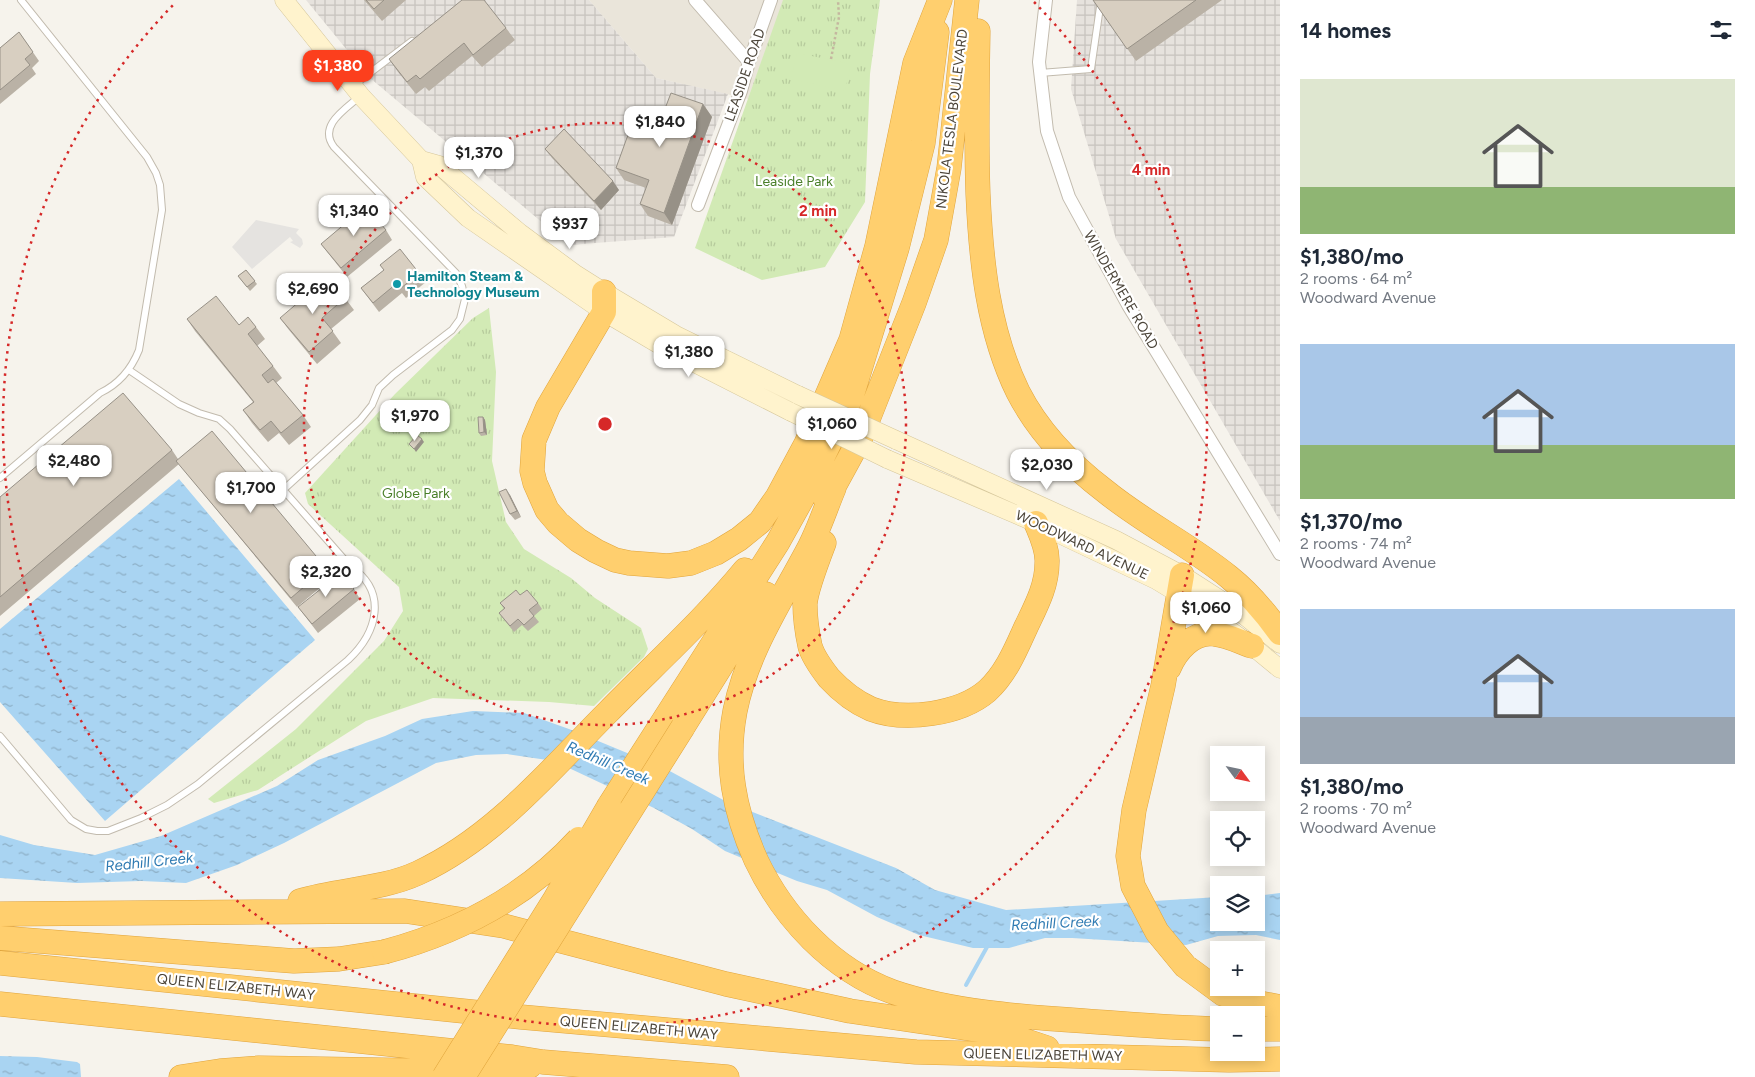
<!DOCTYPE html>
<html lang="en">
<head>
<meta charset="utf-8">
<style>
  :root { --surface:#fff; --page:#f2f2f3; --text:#1f2937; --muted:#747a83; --accent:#fc3f1d }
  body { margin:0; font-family:Figtree,sans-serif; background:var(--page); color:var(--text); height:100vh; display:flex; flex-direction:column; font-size:19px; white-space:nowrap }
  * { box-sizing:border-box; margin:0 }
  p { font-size:16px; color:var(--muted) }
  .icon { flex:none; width:28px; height:28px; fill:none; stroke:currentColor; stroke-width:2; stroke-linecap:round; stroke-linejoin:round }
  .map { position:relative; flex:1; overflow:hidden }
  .sheet { display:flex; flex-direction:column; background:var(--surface); width:475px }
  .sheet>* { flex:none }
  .needle { width:32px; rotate:123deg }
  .buttons { position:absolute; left:1210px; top:746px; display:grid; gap:10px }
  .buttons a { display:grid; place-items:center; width:55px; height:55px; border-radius:0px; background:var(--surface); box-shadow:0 2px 12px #0003; font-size:25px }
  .price { position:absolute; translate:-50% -42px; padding:0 11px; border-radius:10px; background:#fff; color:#222; font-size:16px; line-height:32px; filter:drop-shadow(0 1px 2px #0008) }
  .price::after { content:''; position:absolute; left:50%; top:30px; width:15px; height:11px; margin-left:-8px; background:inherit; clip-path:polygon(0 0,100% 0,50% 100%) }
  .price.current { background:var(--accent); color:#fff }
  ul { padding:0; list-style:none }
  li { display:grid; align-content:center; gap:10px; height:265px; padding:0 20px }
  li span { display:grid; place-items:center; height:155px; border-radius:0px; color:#555 }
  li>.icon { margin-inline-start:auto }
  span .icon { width:90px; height:90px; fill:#fffc; stroke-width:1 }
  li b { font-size:21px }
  h2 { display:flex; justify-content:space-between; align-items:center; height:60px; padding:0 20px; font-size:21px }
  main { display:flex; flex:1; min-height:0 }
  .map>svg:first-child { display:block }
  .residential { fill:#eae5da }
  .industrial { fill:url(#industrial-grid) }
  .grass { fill:url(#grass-tufts) }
  .garden { fill:#d2eab5 }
  .parking { fill:#e5e3e0 }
  .water { fill:url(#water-ripples) }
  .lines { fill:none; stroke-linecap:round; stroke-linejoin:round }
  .stream { stroke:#a9d4f2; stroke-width:4 }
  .service-casing { stroke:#c2bbae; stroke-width:8 }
  .minor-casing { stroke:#c2bbae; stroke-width:14 }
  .secondary-casing { stroke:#d6c79b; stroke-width:19 }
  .motorway-casing { stroke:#e0a43c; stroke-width:25 }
  .path { stroke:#c4b79f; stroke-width:2.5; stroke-dasharray:2.5 2.5; stroke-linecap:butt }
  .service { stroke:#fff; stroke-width:6 }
  .minor { stroke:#fff; stroke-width:12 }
  .secondary { stroke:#fff3cd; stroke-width:18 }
  .motorway { stroke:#ffcf6e; stroke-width:24 }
  .secondary-bridge-casing { stroke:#d6c79b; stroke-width:19; stroke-linecap:butt }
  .motorway-bridge-casing { stroke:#e0a43c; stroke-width:25; stroke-linecap:butt }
  .secondary-bridge { stroke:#fff3cd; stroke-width:18 }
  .motorway-bridge { stroke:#ffcf6e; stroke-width:24 }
  .wall { fill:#bab2a6 }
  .shaded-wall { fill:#979187 }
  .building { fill:#d8cfc1; stroke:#979187 }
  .ring { fill:none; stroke:#d62828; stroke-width:2.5; stroke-dasharray:2.5 5 }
  .culture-dot { fill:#0f9aa8; stroke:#fff; stroke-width:2 }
  .labels { text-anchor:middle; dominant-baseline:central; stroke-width:4.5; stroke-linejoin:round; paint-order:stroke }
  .street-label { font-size:14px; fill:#4b4439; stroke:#fff }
  .park-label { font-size:14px; fill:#4a7f2a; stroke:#fff }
  .culture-label { font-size:14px; font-weight:bold; fill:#0d838f; stroke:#fff; text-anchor:start }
  .water-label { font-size:15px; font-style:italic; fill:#2e7ab2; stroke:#fff }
  .centre { fill:#d62828; stroke:#fff; stroke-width:2.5 }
  .ring-label { font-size:15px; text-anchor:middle; font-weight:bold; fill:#d62828; stroke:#fff; stroke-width:4.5; stroke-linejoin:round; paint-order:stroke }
</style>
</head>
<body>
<main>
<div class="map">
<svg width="1280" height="1077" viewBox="0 0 1280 1077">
  <defs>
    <pattern id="industrial-grid" width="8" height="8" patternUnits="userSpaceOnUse" patternTransform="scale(1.25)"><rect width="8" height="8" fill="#e6e2dd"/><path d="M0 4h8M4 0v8" fill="none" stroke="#c7c3be"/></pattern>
    <pattern id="grass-tufts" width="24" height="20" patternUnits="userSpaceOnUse" patternTransform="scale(1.25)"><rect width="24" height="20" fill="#d2eab5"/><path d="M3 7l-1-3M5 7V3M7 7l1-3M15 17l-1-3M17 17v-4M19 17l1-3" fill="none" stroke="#b6ca9c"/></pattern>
    <pattern id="water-ripples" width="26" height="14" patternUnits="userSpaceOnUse" patternTransform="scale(1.25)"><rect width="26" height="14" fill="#a9d4f2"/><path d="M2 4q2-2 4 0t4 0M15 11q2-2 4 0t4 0" fill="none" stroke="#8caec5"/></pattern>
  </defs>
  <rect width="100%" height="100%" fill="#f6f3ec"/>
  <path class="residential" d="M589,0H784L748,99L656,78Z"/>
  <path class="industrial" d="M306,0H589L656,78L728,94L674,237L569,245L370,78Z
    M1077,0H1280V521L1116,239L1071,89Z"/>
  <path class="grass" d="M783,0H880L870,74L865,202L825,267L762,280L695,248Z
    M489,308L496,372L492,461L506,522L524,549L571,578L595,598L641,628L648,649L644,657L594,706L549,702L433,698L366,721L258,790L214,803L208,799L296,729L384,641L403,611L399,587L308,504L305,493L395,394L473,318Z"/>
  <path class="garden" d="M797,53L851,64L845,91L791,79Z"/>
  <path class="parking" d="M256,220L299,229L296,233L302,239L303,244L300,248L290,242L293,241L290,237L252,269L232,247Z"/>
  <path class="water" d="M179,479L315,640L105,821L0,702V629Z
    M473,711L524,713L569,729L666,769L727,802L896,868L935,890L1006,910L1219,897V922H1256V896L1280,893V940L1256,935L1218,936L1186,945L1072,938H1045L1009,948H973L919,935L877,917L827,890L797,881L725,851L692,829L654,808L554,761L507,754L476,755L436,763L284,843L237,865L186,883L141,881L77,883L0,878V835L34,845L95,855L161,836L277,786L318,760L385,736L422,719Z
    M0,1056L37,1057L77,1062L80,1064L81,1077H0Z"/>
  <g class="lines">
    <path class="stream" d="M966,985L987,947"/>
    <defs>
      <path id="service" d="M1040,73L1091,69L1101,0
        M354,85L412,41
        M0,478L100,393C119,384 131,370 139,350L162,210L160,185L156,173L147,157L21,0
        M283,490L360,420L372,405L379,388L393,375L452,330L460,319L465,299L462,286L456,273L334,147C318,126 344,110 359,97
        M0,736L71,820L86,829L97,831H108L141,818L167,805L198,784L348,660C377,633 389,592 350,566L230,429L219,419L199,413L179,404L129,370"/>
      <path id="minor" d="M695,0L749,62
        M1046,0L1039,62L1047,131L1069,197L1128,305L1280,554
        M698,205L741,91L749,62L771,0"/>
      <path id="secondary" d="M284,0L361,96L421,160L425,177L468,218L604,312L665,348L791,412
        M421,160L439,165L520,233L574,273L604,292L676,335L798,395
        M896,440L1116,540L1182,575L1241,613L1280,644
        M887,459L1036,523L1156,580L1179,594L1252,646L1280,669"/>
      <path id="motorway" d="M978,31C977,86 976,140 978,194C981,261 988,331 1018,392C1038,431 1071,465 1105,491C1144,523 1190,545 1229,577C1249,593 1265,612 1280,633
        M604,292V312L548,407L534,440L532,471L535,483L547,510L558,523L578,540L596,551L615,560L629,563L668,566L691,563L716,553L739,539L760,522L778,496L806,444L851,340L877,246L915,63L940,0
        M834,488C826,507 819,529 809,548C781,601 747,651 735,711C725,764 734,811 756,860C783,917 832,970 893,992C952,1012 1022,1017 1085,1021C1129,1024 1174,1028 1219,1029
        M826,501L861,437L914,303L936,240L949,168L967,0
        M824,543C819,556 806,591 805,604C805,618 807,632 810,646C813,657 822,669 829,678C841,691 855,702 871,709C905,722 960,714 987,691C1006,674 1016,649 1026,627C1036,606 1047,586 1047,563C1048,549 1041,535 1036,523
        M1182,575L1163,686L1134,810L1128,856L1133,886L1157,932L1185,966L1223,994L1249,1001L1280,1007
        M1169,668C1176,651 1193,631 1214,634C1227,635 1240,642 1252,646
        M683,727L766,594
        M609,806L778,542L808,488L852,395L897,248L923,143L937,32
        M300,901C339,889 381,890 418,873C494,838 550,770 608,712C654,665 703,621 745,570
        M0,914L405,911L504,926L726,984L850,1011L1005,1034L1047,1048
        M0,938L294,961L339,959L384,952
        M0,963L521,1017L916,1052L1229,1060L1280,1059
        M0,1004L512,1057L543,1062L727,1077
        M1256,1029H1280
        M181,1077L220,1071L259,1068L504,1072L530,1066"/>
    </defs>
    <use href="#service" class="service-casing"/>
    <use href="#minor" class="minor-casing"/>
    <use href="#secondary" class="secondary-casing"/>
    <use href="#motorway" class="motorway-casing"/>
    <path class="path" d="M831,59L839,17L838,0"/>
    <use href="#service" class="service"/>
    <use href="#minor" class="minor"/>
    <use href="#secondary" class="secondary"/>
    <use href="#motorway" class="motorway"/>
    <defs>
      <path id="secondary-bridge" d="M798,395L896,440
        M791,412L887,459"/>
      <path id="motorway-bridge" d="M384,952C459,932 527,896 579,839
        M444,1077L555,899L609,806
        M463,1077L683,727"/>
    </defs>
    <use href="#secondary-bridge" class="secondary-bridge-casing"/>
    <use href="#motorway-bridge" class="motorway-bridge-casing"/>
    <use href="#secondary-bridge" class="secondary-bridge"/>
    <use href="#motorway-bridge" class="motorway-bridge"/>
  </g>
  <path class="wall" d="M364,0H406L382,21Z
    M1093,0H1222L1136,61Z
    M506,28L515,40L482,67L472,56L429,91L425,87L416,94L398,72L389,59Z
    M19,32L39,61L32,68L36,74L0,104V48Z
    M703,104L712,117L672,225L648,216L640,204L646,188L624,180L616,168L661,119Z
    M545,149L619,190L601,210L552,158Z
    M386,230L392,240L347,277L328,253L321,244Z
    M380,265L419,273L426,282L406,298L402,293L379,312L361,288L384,270Z
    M246,270L257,284L250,291L238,276Z
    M345,298L354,310L331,329L341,343L317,364L289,330L280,318Z
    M187,319L239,325L256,327L265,339L257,346L273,366L282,378L276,383L303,415L311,427L289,445L279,433L268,442L252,423L243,410L253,402L195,331Z
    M483,417L485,420L487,435L481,436L479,433Z
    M172,450L178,459L326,568L333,577L297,607L179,464L0,616V497Z
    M510,495L521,517L515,520L510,514Z
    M354,589L360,599L318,633L298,607Z
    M500,603H538L542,609L534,616L539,622L528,631L522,625L514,632L499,613L504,609Z"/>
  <path class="shaded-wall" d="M703,104L712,117L672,225L664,213Z
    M613,181L619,190L601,210L594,201Z
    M483,417L485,420L487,435L484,432Z
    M422,439L424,442L416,452L414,449Z
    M506,489L510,495L521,517L517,511Z"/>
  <path class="building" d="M366,0H384L374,9Z
    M462,0H484L506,28L473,55L464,43L420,79L416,75L407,82L389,59Z
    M1093,0H1196L1127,49Z
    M19,32L33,52L25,59L30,65L0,90V48Z
    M671,93L703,104L664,213L640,204L649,180L616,168L637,110L661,119Z
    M564,129L613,181L594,201L545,149Z
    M366,206L386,230L341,268L321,244Z
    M400,249L419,273L400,289L396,284L373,303L361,288L384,270L380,265Z
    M246,270L255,281L247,287L238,276Z
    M328,277L345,298L322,318L333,331L309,352L280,318Z
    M216,296L239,325L248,317L256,327L248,334L273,366L262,375L268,383L273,379L303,415L281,433L271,421L260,430L243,410L254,402L187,319Z
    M123,393L172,450L0,597V497Z
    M478,417H483L484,432L479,433Z
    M212,431L326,568L291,598L176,461Z
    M417,435L422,439L414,449L409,444Z
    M506,489L517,511L510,514L499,492Z
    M341,573L354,589L312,624L298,607Z
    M516,590L520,595L527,590L538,603L529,610L534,616L524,625L518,619L510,626L499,613L505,608L500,603Z"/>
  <g class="ring">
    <circle cx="605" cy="424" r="301"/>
    <path d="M1034 2A602 602 0 1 1 176 2"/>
  </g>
  <circle class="culture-dot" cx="397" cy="284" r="5"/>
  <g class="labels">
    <g class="street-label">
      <text transform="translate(745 75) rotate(-71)">LEASIDE ROAD</text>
      <text transform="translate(952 119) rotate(-83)">NIKOLA TESLA BOULEVARD</text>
      <text transform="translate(1121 290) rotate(60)">WINDERMERE ROAD</text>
      <text transform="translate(1082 545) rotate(25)">WOODWARD AVENUE</text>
      <text transform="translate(236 987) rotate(6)">QUEEN ELIZABETH WAY</text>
      <text transform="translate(639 1028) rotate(5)">QUEEN ELIZABETH WAY</text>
      <text transform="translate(1043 1055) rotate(1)">QUEEN ELIZABETH WAY</text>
    </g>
    <g class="park-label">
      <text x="794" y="181">Leaside Park</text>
      <text x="416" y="493">Globe Park</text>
    </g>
    <g class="culture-label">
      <text x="407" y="276">Hamilton Steam &amp;<tspan x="407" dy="16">Technology Museum</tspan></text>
    </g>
    <g class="water-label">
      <text transform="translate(608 763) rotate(23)">Redhill Creek</text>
      <text transform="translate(149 862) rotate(-6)">Redhill Creek</text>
      <text transform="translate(1055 923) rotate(-3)">Redhill Creek</text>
    </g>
  </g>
  <circle cx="605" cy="424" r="8" class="centre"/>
  <g class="ring-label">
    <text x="1151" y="175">4 min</text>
    <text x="818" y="216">2 min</text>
  </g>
</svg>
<div class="buttons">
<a><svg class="needle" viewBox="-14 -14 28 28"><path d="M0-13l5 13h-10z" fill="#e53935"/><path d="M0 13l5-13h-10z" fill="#747a83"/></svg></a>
<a><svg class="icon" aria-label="locate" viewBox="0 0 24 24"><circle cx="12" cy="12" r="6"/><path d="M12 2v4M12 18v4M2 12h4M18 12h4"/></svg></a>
<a><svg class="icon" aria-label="layers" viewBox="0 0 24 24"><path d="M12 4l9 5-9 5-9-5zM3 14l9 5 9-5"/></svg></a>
<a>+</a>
<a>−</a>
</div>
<b class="price current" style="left:338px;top:92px">$1,380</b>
<b class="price" style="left:660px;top:148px">$1,840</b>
<b class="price" style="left:479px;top:179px">$1,370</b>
<b class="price" style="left:354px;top:237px">$1,340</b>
<b class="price" style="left:570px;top:250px">$937</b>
<b class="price" style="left:313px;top:315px">$2,690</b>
<b class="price" style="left:689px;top:378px">$1,380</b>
<b class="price" style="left:415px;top:442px">$1,970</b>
<b class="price" style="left:832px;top:450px">$1,060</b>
<b class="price" style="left:74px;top:487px">$2,480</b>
<b class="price" style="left:1047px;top:491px">$2,030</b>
<b class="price" style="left:251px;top:514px">$1,700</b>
<b class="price" style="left:326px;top:598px">$2,320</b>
<b class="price" style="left:1206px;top:634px">$1,060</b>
</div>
<section class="sheet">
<h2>14 homes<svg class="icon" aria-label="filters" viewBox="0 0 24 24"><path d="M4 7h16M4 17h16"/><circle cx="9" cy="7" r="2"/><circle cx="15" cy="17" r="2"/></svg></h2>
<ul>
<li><span style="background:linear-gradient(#dfe7d0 70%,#8fb573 0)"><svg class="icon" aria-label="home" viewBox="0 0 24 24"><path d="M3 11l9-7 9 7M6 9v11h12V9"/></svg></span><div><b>$1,380/mo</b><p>2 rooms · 64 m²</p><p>Woodward Avenue</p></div></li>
<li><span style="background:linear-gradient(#a9c7e8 65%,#8fb573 0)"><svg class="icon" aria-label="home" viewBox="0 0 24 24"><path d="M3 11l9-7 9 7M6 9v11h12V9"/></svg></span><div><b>$1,370/mo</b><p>2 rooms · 74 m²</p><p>Woodward Avenue</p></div></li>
<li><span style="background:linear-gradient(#a9c7e8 70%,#9aa5b1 0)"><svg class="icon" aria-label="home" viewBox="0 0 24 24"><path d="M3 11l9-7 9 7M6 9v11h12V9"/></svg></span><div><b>$1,380/mo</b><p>2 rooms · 70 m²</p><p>Woodward Avenue</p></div></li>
</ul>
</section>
</main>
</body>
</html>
